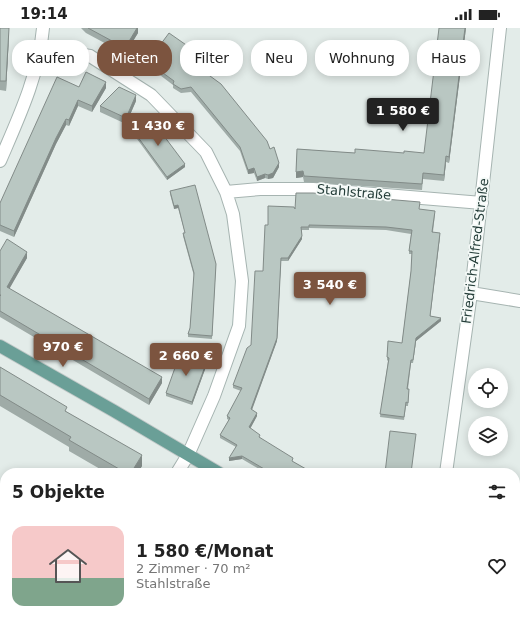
<!DOCTYPE html>
<html lang="de">
<head>
<meta charset="utf-8">
<style>
  :root { --surface:#fff; --page:#f2f2f2; --text:#222; --muted:#767676; --accent:#7c543f }
  body { margin:0; font-family:"DejaVu Sans",sans-serif; background:var(--page); color:var(--text); height:100vh; display:flex; flex-direction:column; font-size:15px; white-space:nowrap }
  * { box-sizing:border-box; margin:0 }
  p { font-size:13px; color:var(--muted) }
  .icon { flex:none; width:22px; height:22px; fill:none; stroke:currentColor; stroke-width:2; stroke-linecap:round; stroke-linejoin:round }
  .map { position:relative; flex:1; overflow:hidden }
  .panel { position:absolute; left:0px; top:440px; width:520px; height:156px; display:flex; flex-direction:column; background:var(--surface); border-radius:16px 16px 0 0; box-shadow:0 2px 10px #0003 }
  .panel>* { flex:none }
  .guide { position:absolute; left:12px; top:12px; width:496px; height:36px; display:flex; gap:8px }
  .controls { position:absolute; left:468px; top:340px; display:grid; gap:8px }
  .controls a { display:grid; place-items:center; width:40px; height:40px; border-radius:50%; background:var(--surface); box-shadow:0 2px 10px #0003; font-size:20px }
  .price { position:absolute; translate:-50% -34px; padding:0 9px; border-radius:4px; background:var(--accent); color:#fff; font-size:13px; line-height:26px; filter:drop-shadow(0 1px 2px #0008) }
  .price::after { content:''; position:absolute; left:50%; top:24px; width:12px; height:9px; margin-left:-6px; background:inherit; clip-path:polygon(0 0,100% 0,50% 100%) }
  .price.on { background:#222; color:#fff }
  ul { padding:0; list-style:none }
  li { display:flex; align-items:center; gap:12px; height:100px; padding:0 12px }
  li span { display:grid; place-items:center; flex:none; width:112px; height:80px; border-radius:12px; color:#555 }
  li>.icon { margin-inline-start:auto }
  span .icon { width:48px; height:48px; fill:#fffc; stroke-width:1 }
  li b { font-size:17px }
  h2 { display:flex; justify-content:space-between; align-items:center; height:48px; padding:0 12px; font-size:17px }
  .chip { padding:0 14px; border-radius:16px; background:var(--surface); box-shadow:0 2px 10px #0003; font-size:14px; line-height:36px }
  .chip.on { background:var(--accent); color:#fff }
  .status { display:flex; justify-content:space-between; align-items:center; height:28px; padding:0 20px; background:var(--surface); direction:ltr }
  .status svg { height:11px; fill:currentColor }
  .map>svg:first-child { display:block }
  .lines { fill:none; stroke-linecap:round; stroke-linejoin:round }
  .minor-casing { stroke:#a6b4b1; stroke-width:14 }
  .major-casing { stroke:#c2c9c8; stroke-width:14 }
  .minor { stroke:#fff; stroke-width:12 }
  .major { stroke:#6a9f97; stroke-width:12 }
  .wall { fill:#9faba7 }
  .shaded-wall { fill:#828b88 }
  .building { fill:#b9c7c2; stroke:#828b88 }
  .labels { text-anchor:middle; dominant-baseline:central; stroke-width:3.5; stroke-linejoin:round; paint-order:stroke }
  .street-label { font-size:13px; fill:#243d39; stroke:#f4f9f7 }
</style>
</head>
<body>
<div class="status"><b>19:14</b><svg viewBox="0 0 49 12"><path d="M0 12V9h3v3zM5 12V6h3v6zM10 12V3h3v9zM15 12V0h3v12zM26 1h20v11H26zM47 4h2v5h-2z"/></svg></div>
<div class="map">
<svg width="520" height="596" viewBox="0 0 520 596">
  <rect width="100%" height="100%" fill="#e3ece9"/>
  <g class="lines">
    <defs>
      <path id="minor" d="M41,20L90,28L151,67L206,124L226,164L233,186L242,253L239,298L214,368L188,427L177,445
        M0,133C18,91 39,47 43,0
        M226,164L260,161H313L482,175
        M471,265L520,273
        M446,445L471,265L500,0
        M0,512L5,514
        M515,517L520,520
        M115,591V596
        M424,596L425,591"/>
      <path id="major" d="M0,318L114,383L219,445
        M500,591L510,596"/>
    </defs>
    <use href="#minor" class="minor-casing"/>
    <use href="#major" class="major-casing"/>
    <use href="#minor" class="minor"/>
    <use href="#major" class="major"/>
  </g>
  <path class="wall" d="M0,0L9,7L6,63L0,62Z
    M81,0H138V5L125,26L86,5Z
    M466,0L449,135L446,134L444,153L423,151L422,162L304,154L303,149L296,150L297,121L355,125H424Z
    M155,24L202,32L197,38L270,121L279,139L273,150L268,151L265,150L257,153L254,145L248,146L240,123L191,64L181,65L173,60V57L152,41V37L158,30L155,28Z
    M79,59L106,60L92,84L78,78L69,98L66,97L56,116L14,209L0,203V175Z
    M136,73L126,96L100,84V78Z
    M132,101L185,139L167,152L132,104Z
    M170,163L216,236L212,311L188,309V306L190,300L194,248L183,208V205H185L178,180L174,181L170,166Z
    M295,181H419L435,186L433,204L440,208L430,288L441,293L416,313L413,335H411L408,361L409,364L408,378H406L404,392L380,389L388,333L387,332V329L402,315L411,243L412,226H409V223L411,206L386,202L309,200V202H302V211L288,233H281L277,313L252,382L257,388L250,400L260,410L293,434L313,445H266L242,431L229,433L236,419L220,410V407L229,392L227,391V388L241,363L233,360V357L251,317L263,243L268,197Z
    M0,223L27,230L9,260L162,355L149,377L0,289Z
    M207,336L192,377L166,368V365Z
    M0,339L67,384L142,438L137,445H107L69,423V419L0,378Z
    M0,465L5,467V500L0,498Z
    M352,591H388L360,595Z"/>
  <path class="shaded-wall" d="M9,0V7L6,63V53Z
    M137,0H138V5L125,26V20Z
    M465,0H466L449,135V129Z
    M202,28V32L195,41V37Z
    M106,54V60L92,84V78Z
    M136,67V73L126,96V90Z
    M78,72V78L69,98V92Z
    M66,91V97L56,116L14,209V203L56,110Z
    M446,128V134L444,153V147Z
    M279,135V139L273,150L268,151V147Z
    M185,136V139L167,152V149Z
    M254,140V145L248,146V142Z
    M303,143V149L296,150V144Z
    M265,146V150L257,153V149Z
    M178,177V180L174,181V178Z
    M440,205V208L430,291V288Z
    M302,208V211L288,233V230Z
    M27,224V230L7,265V259Z
    M281,230L277,313L251,384V381Z
    M441,290V293L416,313L413,335L416,310Z
    M207,333V336L192,377V374Z
    M162,349V355L149,377V371Z
    M257,385V388L249,403V399Z
    M142,427V438L138,445H131Z
    M242,428V431L229,433V430Z
    M1,546V554L0,558V549Z
    M11,591H13L12,596H9Z"/>
  <path class="building" d="M0,0H9L6,53H0Z
    M88,0H137L125,20Z
    M439,0H465L449,129L446,128L444,147L423,145L422,156L304,148L303,143L296,144L297,121L355,125V121L404,125V123L424,125Z
    M169,5L202,28L195,37L221,56L267,113L270,121L274,119L279,135L273,145L268,147L265,146L257,149L254,140L248,142L240,119L191,59L181,61L173,56L174,53L152,37L160,27L155,24Z
    M86,44L106,54L92,78L78,72L69,92L66,91L56,110L14,203L0,197V175L57,49L79,59Z
    M119,59L136,67L126,90L100,78Z
    M149,88L185,136L167,149L132,101Z
    M195,157L216,236L212,308L188,306L190,300L194,245L183,205H185L178,177L174,178L170,163Z
    M296,165H313L420,174L419,181L435,183L432,204L440,205L430,288L441,290L416,310L413,332H411L407,361H409L408,375L406,374L404,389L380,386L389,330L387,329L388,313L402,315L411,243L412,223H409L412,202L386,199L309,197V199H301L302,208L288,230H281L277,310L251,381L257,385L249,399L260,407L259,409L293,430L292,433L313,445H271L242,428L229,430L237,417L220,407L230,390L227,388L242,360L233,357L247,320L251,317L255,243H263L265,197H268V178L294,179L295,181Z
    M7,211L27,224L7,259L162,349L149,371L0,283V268L1,267H0V223Z
    M181,323L207,333L192,374L166,365Z
    M0,339L67,379L65,383L142,427L131,445H126L69,412L71,409L0,367Z
    M390,403L416,406L411,445H385Z
    M0,465L5,467V493L0,491Z
    M0,580L5,581V591H11L9,596H0Z
    M49,591H54L67,596H47Z
    M152,591H167L177,596H150Z
    M359,591H387L386,596H359L360,592Z"/>
  <g class="labels">
    <g class="street-label">
      <text transform="translate(354 164) rotate(5)">Stahlstraße</text>
      <text transform="translate(475 223) rotate(-83)">Friedrich-Alfred-Straße</text>
    </g>
  </g>
</svg>
<div class="controls">
<a><svg class="icon" aria-label="locate" viewBox="0 0 24 24"><circle cx="12" cy="12" r="6"/><path d="M12 2v4M12 18v4M2 12h4M18 12h4"/></svg></a>
<a><svg class="icon" aria-label="layers" viewBox="0 0 24 24"><path d="M12 4l9 5-9 5-9-5zM3 14l9 5 9-5"/></svg></a>
</div>
<b class="price on" style="left:403px;top:104px">1 580 €</b>
<b class="price" style="left:158px;top:119px">1 430 €</b>
<b class="price" style="left:330px;top:278px">3 540 €</b>
<b class="price" style="left:63px;top:340px">970 €</b>
<b class="price" style="left:186px;top:349px">2 660 €</b>
<div class="guide">
<a class="chip">Kaufen</a>
<a class="chip on">Mieten</a>
<a class="chip">Filter</a>
<a class="chip">Neu</a>
<a class="chip">Wohnung</a>
<a class="chip">Haus</a>
</div>
<section class="panel">
<h2>5 Objekte<svg class="icon" aria-label="filters" viewBox="0 0 24 24"><path d="M4 7h16M4 17h16"/><circle cx="9" cy="7" r="2"/><circle cx="15" cy="17" r="2"/></svg></h2>
<ul>
<li><span style="background:linear-gradient(#f6c9c9 65%,#7fa58c 0)"><svg class="icon" aria-label="home" viewBox="0 0 24 24"><path d="M3 11l9-7 9 7M6 9v11h12V9"/></svg></span><div><b>1 580 €/Monat</b><p>2 Zimmer · 70 m²</p><p>Stahlstraße</p></div><svg class="icon" aria-label="heart" viewBox="0 0 24 24"><path d="M12 20l-8-8c-3-5 5-10 8-4 3-6 11-1 8 4z"/></svg></li>
</ul>
</section>
</div>
</body>
</html>
